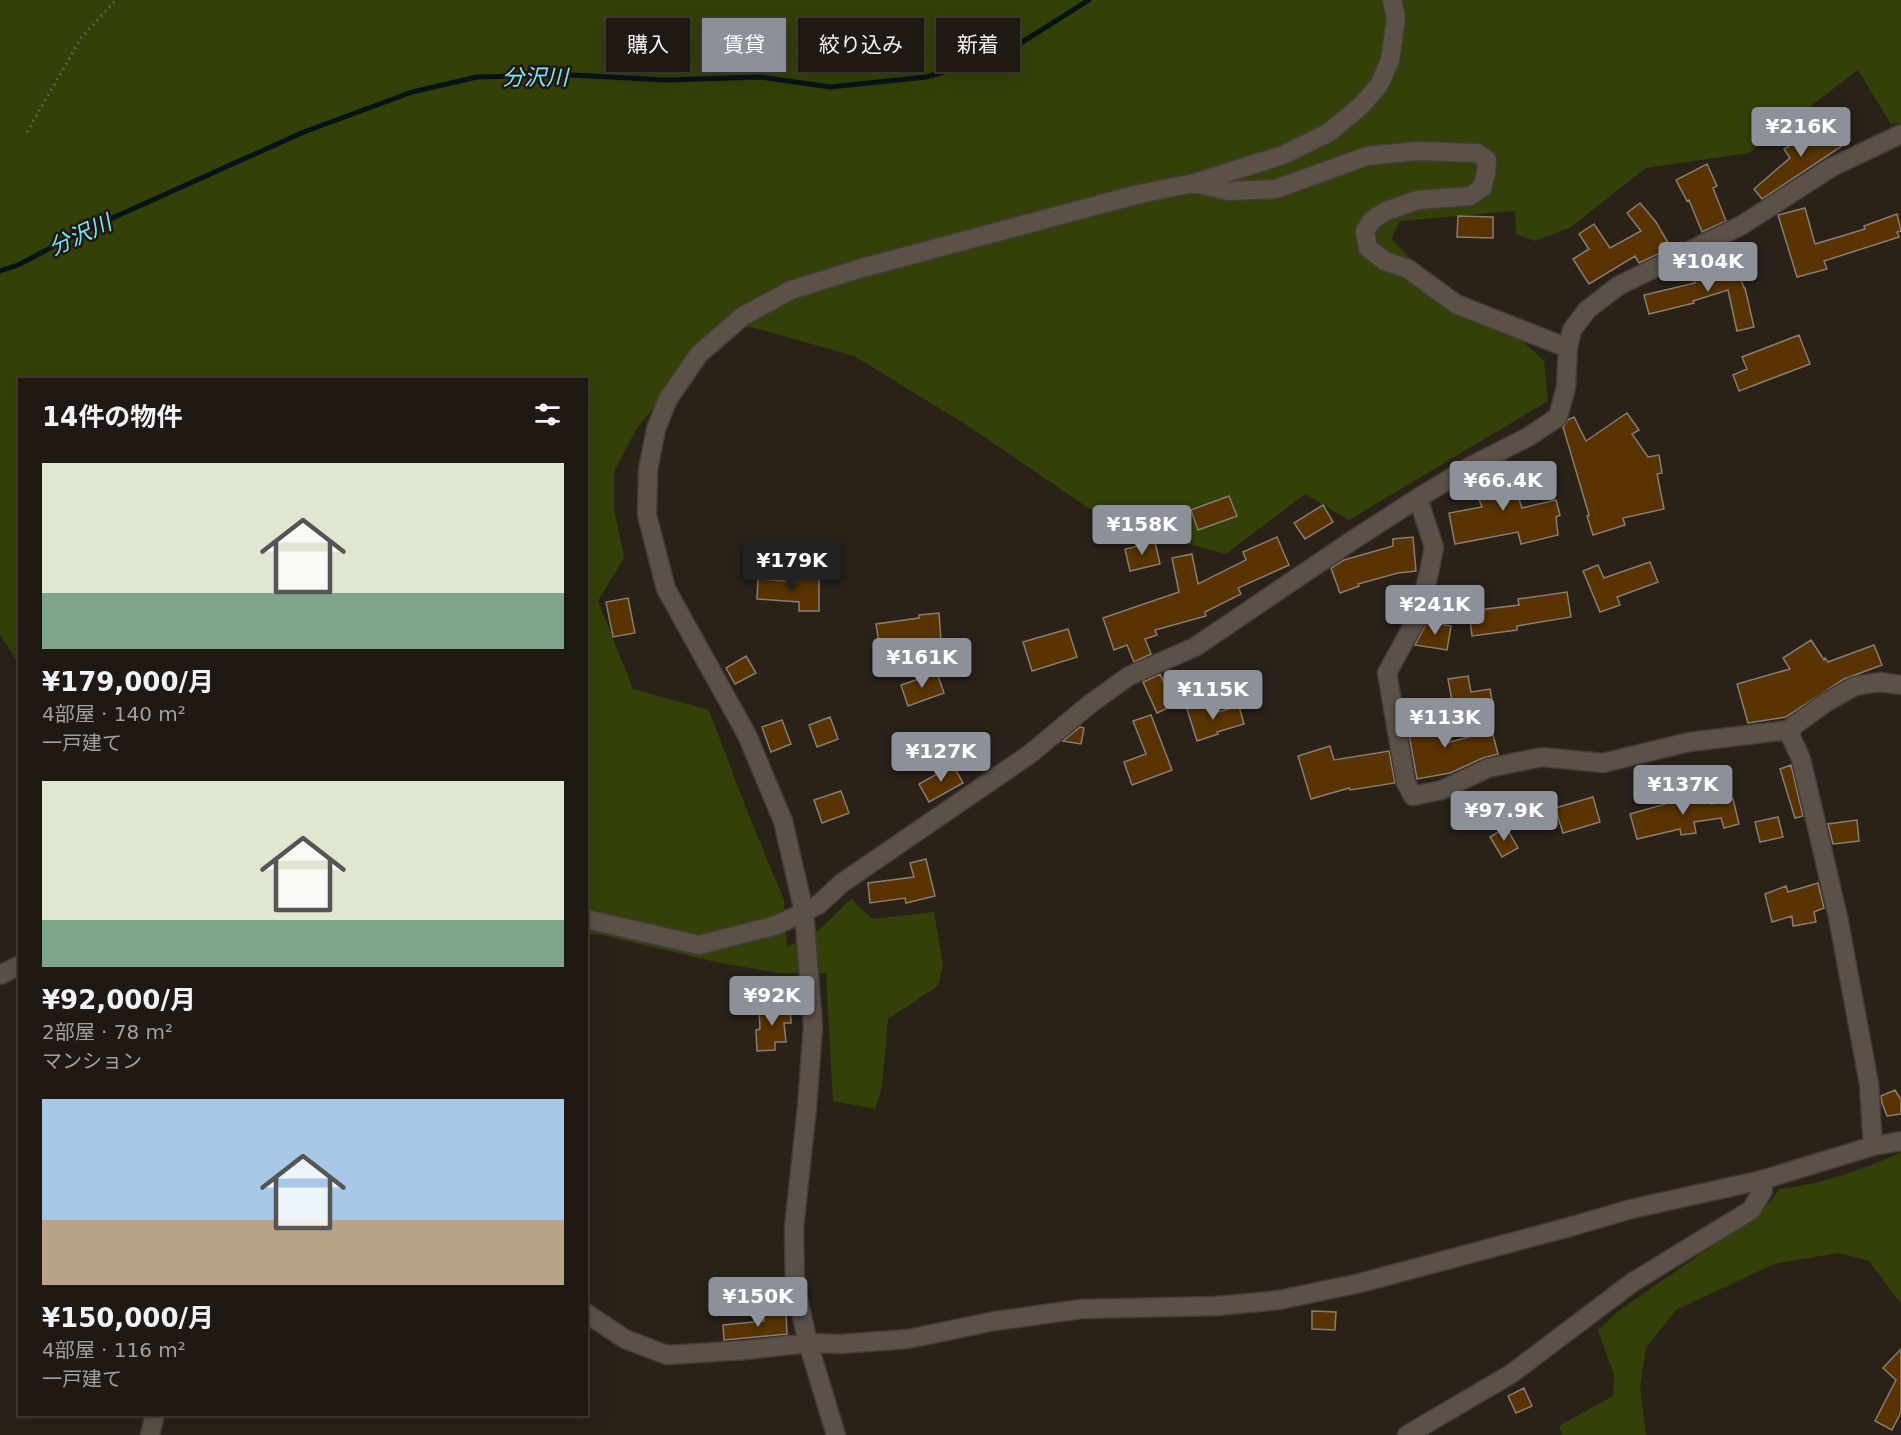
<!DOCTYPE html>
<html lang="ja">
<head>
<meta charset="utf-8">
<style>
  :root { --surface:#201913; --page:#28221c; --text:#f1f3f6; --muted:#a2a0a0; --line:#3d3833; --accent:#8c9099 }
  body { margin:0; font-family:"DejaVu Sans","Noto Sans JP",sans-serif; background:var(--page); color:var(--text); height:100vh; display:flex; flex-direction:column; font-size:22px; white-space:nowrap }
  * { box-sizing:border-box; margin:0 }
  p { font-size:20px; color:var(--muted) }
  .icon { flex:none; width:33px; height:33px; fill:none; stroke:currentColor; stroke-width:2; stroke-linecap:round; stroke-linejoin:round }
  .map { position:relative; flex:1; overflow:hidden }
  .details { position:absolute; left:18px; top:378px; width:570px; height:1038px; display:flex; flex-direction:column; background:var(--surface); border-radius:0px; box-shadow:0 6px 24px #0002,0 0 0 2px var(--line) }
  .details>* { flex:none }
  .banner { position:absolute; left:606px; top:18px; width:570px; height:54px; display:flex; gap:12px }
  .price { position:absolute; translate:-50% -51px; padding:0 14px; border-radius:6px; background:var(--accent); color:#fff; font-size:20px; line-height:39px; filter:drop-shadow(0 2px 3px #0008) }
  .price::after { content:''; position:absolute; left:50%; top:36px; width:18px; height:14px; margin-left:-9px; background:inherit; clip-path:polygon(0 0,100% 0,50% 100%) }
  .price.current { background:#222; color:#fff }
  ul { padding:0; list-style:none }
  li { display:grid; align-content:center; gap:12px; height:318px; padding:0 24px }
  li span { display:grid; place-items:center; height:186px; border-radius:0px; color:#555 }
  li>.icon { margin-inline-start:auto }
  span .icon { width:108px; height:108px; fill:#fffc; stroke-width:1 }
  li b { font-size:26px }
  h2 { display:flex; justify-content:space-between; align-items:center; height:72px; padding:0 24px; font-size:26px }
  .chip { padding:0 21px; border-radius:0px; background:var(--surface); box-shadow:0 6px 24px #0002,0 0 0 2px var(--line); font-size:21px; line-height:54px }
  .chip.current { background:var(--accent); color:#fff }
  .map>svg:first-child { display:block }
  .green { fill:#334008 }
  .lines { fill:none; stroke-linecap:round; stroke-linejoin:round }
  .stream { stroke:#071417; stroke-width:5 }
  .building { fill:#593301; stroke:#887d73; stroke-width:1.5 }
  .minor-casing { stroke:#433c36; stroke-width:21 }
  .path { stroke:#6a625a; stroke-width:3; stroke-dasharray:1.5 4.5; stroke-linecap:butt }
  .minor { stroke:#5b5148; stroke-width:18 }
  .labels { text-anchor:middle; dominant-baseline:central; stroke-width:5; stroke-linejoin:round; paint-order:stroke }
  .water-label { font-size:22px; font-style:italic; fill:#7ae6fb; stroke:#201810 }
</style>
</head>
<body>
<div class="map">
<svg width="1901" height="1435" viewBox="0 0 1901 1435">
  <rect width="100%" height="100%" fill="#2a2119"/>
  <path class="green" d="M0,0H1901V123L1891,124L1858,70L1749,153L1646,168L1571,227L1535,241L1516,234L1515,211L1400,221L1391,239L1420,268L1520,339L1544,360L1548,401L1349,520L1305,494L1226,554L1112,524L965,424L854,356L751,327L721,324L637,428L614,471V509L624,558L598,601L633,689L709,710L748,813L784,900L787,947L819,930L851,899L872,919L934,912L943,965L938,986L888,1019L882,1087L875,1109L833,1101L826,973H778L720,963L602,935L587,934L586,380H20L19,664L0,635Z
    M1901,1152V1304L1869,1261L1839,1253L1774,1264L1676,1310L1646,1348L1640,1387L1646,1435H1562L1559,1426L1613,1396L1614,1375L1598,1330L1617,1312L1751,1219L1771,1201L1779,1189C1818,1185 1866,1169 1901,1152Z"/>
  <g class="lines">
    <path class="stream" d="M0,271L18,265L77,234L304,132L412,92L477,77L572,75L666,80L760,77L830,87L926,77L1000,56L1089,0"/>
  </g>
  <path class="building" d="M1826,122L1842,146L1762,199L1754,189L1790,158L1784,149Z
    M1707,164L1717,186L1713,188L1726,221L1702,232L1689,200L1687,201L1676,180Z
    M1640,203L1656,222L1671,248L1639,263L1635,256L1589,284L1573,259L1589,249L1579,234L1594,224L1610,248L1641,231L1627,213Z
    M1805,208L1815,244L1865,229L1864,226L1897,214L1901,231L1897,232L1899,237L1824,261L1827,269L1797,277L1778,215Z
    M1458,216L1493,217V238L1457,237Z
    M1734,259L1744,288H1745L1754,327L1737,331L1728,290L1693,301L1694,303L1649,314L1644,295L1695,283L1691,273Z
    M1799,335L1810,364L1739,391L1733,375L1747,369L1742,357Z
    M1627,413L1639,430L1632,434L1648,457L1659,455L1662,473L1657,474L1664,509L1623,518L1625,525L1593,535L1587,516L1589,515L1563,427L1569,419L1574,417L1586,441Z
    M1506,461L1522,508L1556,500L1560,515L1556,517L1558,535L1521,544L1518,532L1455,544L1449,513L1482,507L1471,479Z
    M1229,496L1237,516L1198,530L1191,510Z
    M1323,505L1333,522L1305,539L1294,523Z
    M1277,537L1289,565L1238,588L1241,594L1205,612L1206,616L1155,630L1157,635L1145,639L1151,654L1134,662L1127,645L1114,650L1103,618L1179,592L1172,558L1192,554L1198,584L1246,560L1243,552Z
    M1413,537L1416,571L1398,573L1358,584L1359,586L1340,593L1331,568L1344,560L1393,546V539Z
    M1155,542L1160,564L1130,571L1125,549Z
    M1650,562L1658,582L1617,597L1620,605L1600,612L1583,571L1598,565L1604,578Z
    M819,578V611H799V602L757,599L758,579L798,582V579Z
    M1567,592L1571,617L1517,626V630L1472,636L1469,611L1519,605L1518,599Z
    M628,598L635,633L613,637L606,602Z
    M939,613L941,640L901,643L904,665L883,668L876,624L919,618V615Z
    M1427,622L1451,626L1447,650L1415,645Z
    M1068,629L1077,657L1032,671L1023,642Z
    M1811,640L1824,660L1825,658L1828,662L1874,645L1882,665L1844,679L1786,717L1748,723L1737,684L1790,669L1783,658Z
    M746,656L756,673L735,684L726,668Z
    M937,673L944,693L908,706L901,685Z
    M1160,674L1174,705L1157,713L1143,682Z
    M1468,676L1471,692L1490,689L1493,706L1454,712L1448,679Z
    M1208,703L1211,714L1239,706L1244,724L1217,732L1218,734L1197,741L1187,709Z
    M1151,715L1172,770L1132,785L1124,762L1146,754L1133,721Z
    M830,717L838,739L817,747L809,725Z
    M1438,718L1442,744L1492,731L1498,754L1483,758L1450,773L1417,779L1407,723Z
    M782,720L791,744L771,752L762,727Z
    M1080,727L1084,728L1081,744L1063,741Z
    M1330,746L1334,760L1389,751L1395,783L1350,790L1349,788L1311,799L1298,756Z
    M953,765L963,783L929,802L919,784Z
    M1791,765L1803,816L1795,818L1780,769Z
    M841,791L849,813L822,823L814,800Z
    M1709,793L1711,804L1733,799L1739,824L1724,828L1721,818L1694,822L1696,833L1681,835L1680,829L1637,839L1630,814L1669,803V799Z
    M1593,797L1600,822L1563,833L1555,808Z
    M1778,817L1783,837L1760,842L1755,822Z
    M1857,820L1859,841L1833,844L1828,824Z
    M1506,827L1518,848L1502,857L1490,837Z
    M926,859L935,896L906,903L905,898L870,903L868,883L914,877L910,863Z
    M1818,883L1824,908L1814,912L1816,922L1793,926L1792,916L1772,922L1765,894L1786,886L1788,892Z
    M790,1006L791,1023H784L786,1042H775V1050L757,1051L756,1030L760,1029L759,1008Z
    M1895,1090L1901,1100V1114L1887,1116L1882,1103L1881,1096Z
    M1312,1311L1336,1312L1335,1330L1312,1329Z
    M786,1313L787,1334L724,1340L723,1325L764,1321V1314Z
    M1901,1349V1412L1892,1430L1875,1421L1896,1380L1883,1368Z
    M1524,1388L1532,1406L1516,1413L1508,1396Z"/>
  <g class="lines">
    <defs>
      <path id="minor" d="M1194,183L1229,191L1276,189L1367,156L1416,151L1477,153L1487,160L1486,173L1482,188L1470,196L1418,200L1386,211L1372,220L1365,231L1368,248L1385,261L1408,269L1456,304L1568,348
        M1418,498L1434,547L1429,573L1416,620L1387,673L1406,783L1413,796L1442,790L1488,768L1542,757L1603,763L1689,742L1788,730L1825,703L1855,686L1880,682L1901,685
        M1788,730L1801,759L1838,917L1869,1084L1873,1146
        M586,919L699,945L777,925L818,905L842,883L1030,754L1090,704L1129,676L1195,647L1353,540L1418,498L1471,466L1528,437L1558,417L1566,387L1568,348L1572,330L1587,310L1618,286L1742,225L1832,167L1901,134
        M0,975L20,965
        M586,1313L625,1339L667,1355L746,1350L808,1343L840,1344L908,1339L995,1321L1081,1309L1217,1306L1279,1300L1360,1283L1573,1226L1631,1209L1762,1180L1873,1146L1901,1141
        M150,1435L155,1414
        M836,1435L808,1343L795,1286L794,1228L807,1107L813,1026L804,912L783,821L747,735L666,589L647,515L648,470L656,429L668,399L699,354L743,316L791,290L862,268L1139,194L1194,183L1283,155L1328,133L1361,106L1379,85L1390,60L1396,18L1392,0
        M1407,1435L1511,1374L1633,1282L1751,1210L1763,1190L1762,1180"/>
    </defs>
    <use href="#minor" class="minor-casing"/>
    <path class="path" d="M27,132L81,38L116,0"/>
    <use href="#minor" class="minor"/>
  </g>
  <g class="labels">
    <g class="water-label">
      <text x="535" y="77">分沢川</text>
      <text transform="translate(80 235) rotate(-25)">分沢川</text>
    </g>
  </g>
</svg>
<b class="price" style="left:1801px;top:158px">¥216K</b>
<b class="price" style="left:1708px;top:293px">¥104K</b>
<b class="price" style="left:1503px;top:512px">¥66.4K</b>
<b class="price" style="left:1142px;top:556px">¥158K</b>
<b class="price current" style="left:792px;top:592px">¥179K</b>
<b class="price" style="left:1435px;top:636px">¥241K</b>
<b class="price" style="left:922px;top:689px">¥161K</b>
<b class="price" style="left:1213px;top:721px">¥115K</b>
<b class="price" style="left:1445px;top:749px">¥113K</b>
<b class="price" style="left:941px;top:783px">¥127K</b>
<b class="price" style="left:1683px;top:816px">¥137K</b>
<b class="price" style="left:1504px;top:842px">¥97.9K</b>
<b class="price" style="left:772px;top:1027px">¥92K</b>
<b class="price" style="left:758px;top:1328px">¥150K</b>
<div class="banner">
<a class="chip">購入</a>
<a class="chip current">賃貸</a>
<a class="chip">絞り込み</a>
<a class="chip">新着</a>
</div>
<section class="details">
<h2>14件の物件<svg class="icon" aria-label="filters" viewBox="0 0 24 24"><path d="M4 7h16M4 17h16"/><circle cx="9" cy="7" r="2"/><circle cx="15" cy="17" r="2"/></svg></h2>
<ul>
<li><span style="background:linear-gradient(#dfe7d0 70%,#7fa58c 0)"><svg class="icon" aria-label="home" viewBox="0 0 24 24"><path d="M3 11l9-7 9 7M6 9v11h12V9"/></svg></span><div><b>¥179,000/月</b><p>4部屋 · 140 m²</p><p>一戸建て</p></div></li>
<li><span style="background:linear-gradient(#dfe7d0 75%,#7fa58c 0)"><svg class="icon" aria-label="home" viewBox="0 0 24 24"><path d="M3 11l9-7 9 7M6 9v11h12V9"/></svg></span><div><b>¥92,000/月</b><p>2部屋 · 78 m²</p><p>マンション</p></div></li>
<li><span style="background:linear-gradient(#a9c7e8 65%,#b9a48a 0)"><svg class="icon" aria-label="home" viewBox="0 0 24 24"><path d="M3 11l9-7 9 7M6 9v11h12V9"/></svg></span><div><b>¥150,000/月</b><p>4部屋 · 116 m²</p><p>一戸建て</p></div></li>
</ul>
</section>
</div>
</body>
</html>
